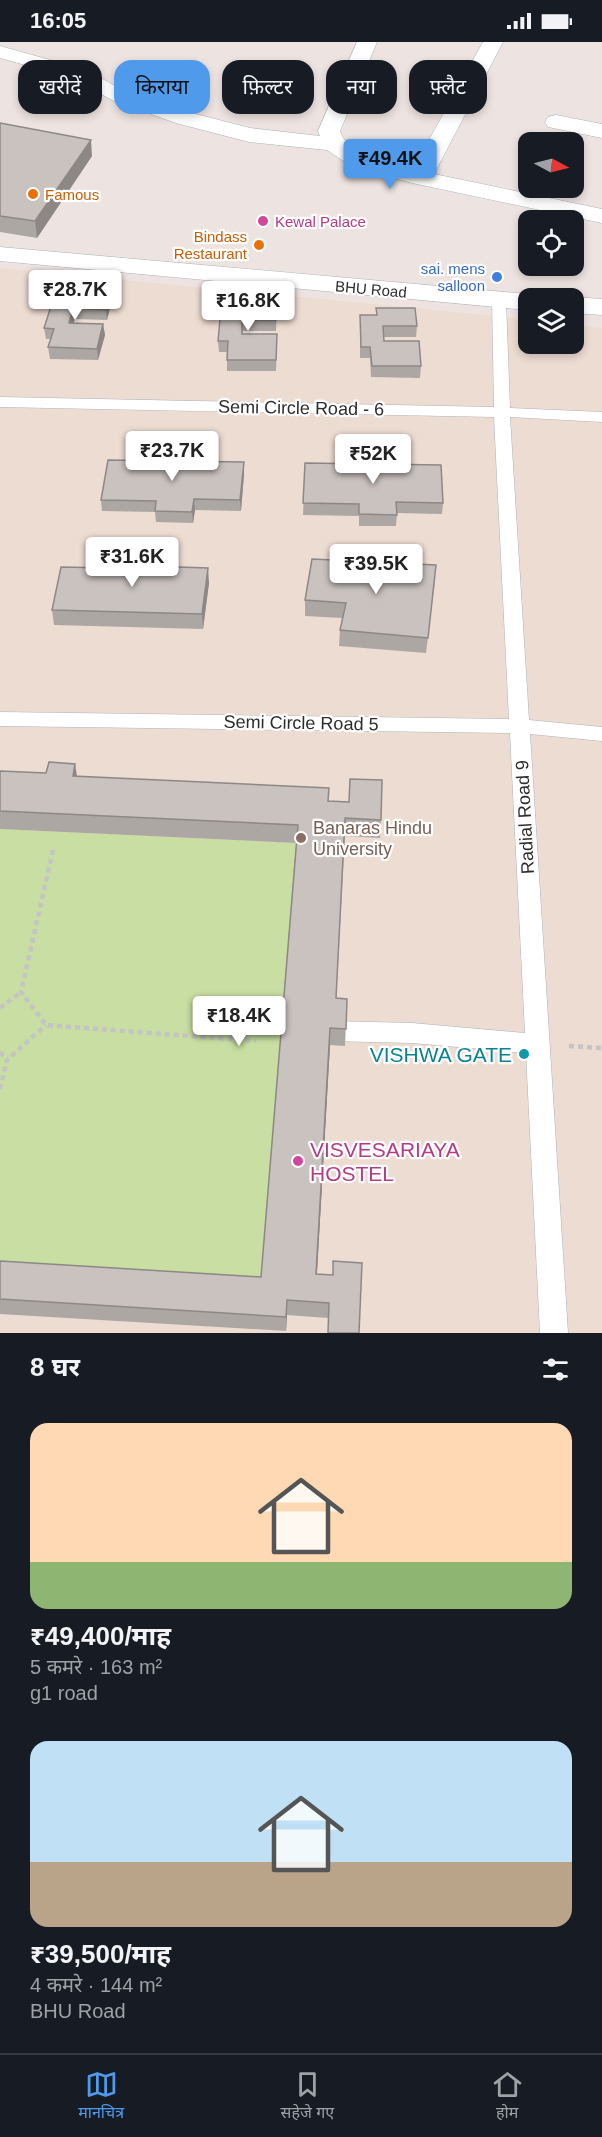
<!DOCTYPE html>
<html lang="hi">
<head>
<meta charset="utf-8">
<style>
  :root { --surface:#171b24; --page:#242831; --text:#f1f3f6; --muted:#9ea1a6; --line:#363941; --accent:#509aeb }
  body { margin:0; font-family:Helvetica,"Noto Sans Devanagari",sans-serif; background:var(--page); color:var(--text); height:100vh; display:flex; flex-direction:column; font-size:22px; white-space:nowrap }
  * { box-sizing:border-box; margin:0 }
  p { font-size:20px; color:var(--muted) }
  .icon { flex:none; width:33px; height:33px; fill:none; stroke:currentColor; stroke-width:2; stroke-linecap:round; stroke-linejoin:round }
  .map { position:relative; height:1291px; overflow:hidden }
  .panel { display:flex; flex-direction:column; background:var(--surface); flex:1 }
  .panel>* { flex:none }
  .guide { position:absolute; left:18px; top:18px; width:567px; height:54px; display:flex; gap:12px }
  .needle { width:39px; rotate:97deg }
  .tools { position:absolute; left:518px; top:90px; display:grid; gap:12px }
  .tools a { display:grid; place-items:center; width:66px; height:66px; border-radius:12px; background:var(--surface); box-shadow:0 3px 9px #0003; font-size:30px }
  .price { position:absolute; translate:-50% -51px; padding:0 14px; border-radius:6px; background:#fff; color:#222; font-size:20px; line-height:39px; filter:drop-shadow(0 2px 3px #0008) }
  .price::after { content:''; position:absolute; left:50%; top:36px; width:18px; height:14px; margin-left:-9px; background:inherit; clip-path:polygon(0 0,100% 0,50% 100%) }
  .price.on { background:var(--accent); color:#111 }
  ul { padding:0; list-style:none }
  li { display:grid; align-content:center; gap:12px; height:318px; padding:0 30px }
  li span { display:grid; place-items:center; height:186px; border-radius:18px; color:#555 }
  li>.icon { margin-inline-start:auto }
  span .icon { width:108px; height:108px; fill:#fffc; stroke-width:1 }
  li b { font-size:26px }
  h2 { display:flex; justify-content:space-between; align-items:center; height:72px; padding:0 30px; font-size:26px }
  .chip { padding:0 21px; border-radius:18px; background:var(--surface); box-shadow:0 3px 9px #0003; font-size:21px; line-height:54px }
  .chip.on { background:var(--accent); color:#111 }
  .status { display:flex; justify-content:space-between; align-items:center; height:42px; padding:0 30px; background:var(--surface); direction:ltr }
  .status svg { height:16px; fill:currentColor }
  .dock { display:flex; justify-content:space-around; align-items:center; height:84px; border-top:2px solid var(--line); background:var(--surface); font-size:16px; color:var(--muted) }
  .dock a { display:grid; justify-items:center; gap:3px }
  .dock .on { color:var(--accent) }
  .map>svg:first-child { display:block }
  .education { fill:#eddcd2 }
  .green { fill:#c8dea2 }
  .lines { fill:none; stroke-linecap:round; stroke-linejoin:round }
  .service-casing { stroke:#adb3b8; stroke-width:1 }
  .minor-casing { stroke:#adb3b8; stroke-width:1 }
  .path { stroke:#c4c4c4; stroke-width:4.5; stroke-dasharray:5 4; stroke-linecap:butt }
  .service { fill:#fff; fill-rule:evenodd }
  .minor { fill:#fff; fill-rule:evenodd }
  .wall { fill:#ada7a4 }
  .shaded-wall { fill:#8d8886 }
  .building { fill:#c9c2bf; stroke:#8d8886; stroke-width:1.5 }
  .food-dot { fill:#e8710a; stroke:#fff; stroke-width:2 }
  .hotel-dot { fill:#d1479c; stroke:#fff; stroke-width:2 }
  .shop-dot { fill:#3f7fe0; stroke:#fff; stroke-width:2 }
  .education-dot { fill:#8d6e63; stroke:#fff; stroke-width:2 }
  .culture-dot { fill:#0f9aa8; stroke:#fff; stroke-width:2 }
  .labels { text-anchor:middle; dominant-baseline:central; stroke-width:4.5; stroke-linejoin:round; paint-order:stroke }
  .far-food-label { font-size:15px; fill:#c56008; stroke:#fff; text-anchor:start }
  .far-hotel-label { font-size:15px; fill:#b23c85; stroke:#fff; text-anchor:start }
  .far-shop-label { font-size:15px; fill:#366cbe; stroke:#fff; text-anchor:end }
  .far-street-label { font-size:15px; fill:#2d2d2d; stroke:#fff }
  .street-label { font-size:18px; fill:#2d2d2d; stroke:#fff }
  .education-label { font-size:18px; fill:#785e54; stroke:#fff; text-anchor:start }
  .near-culture-label { font-size:21px; fill:#0d838f; stroke:#fff; text-anchor:end }
  .near-hotel-label { font-size:21px; fill:#b23c85; stroke:#fff; text-anchor:start }
</style>
</head>
<body>
<div class="status"><b>16:05</b><svg viewBox="0 0 49 12"><path d="M0 12V9h3v3zM5 12V6h3v6zM10 12V3h3v9zM15 12V0h3v12zM26 1h20v11H26zM47 4h2v5h-2z"/></svg></div>
<div class="map">
<svg width="602" height="1291" viewBox="0 0 602 1291">
  <rect width="100%" height="100%" fill="#ede4e1"/>
  <path class="education" d="M0,226L528,277V302H573V283L602,286V1291H0Z"/>
  <path class="green" d="M0,787L298,801L262,1250L0,1234Z"/>
  <g class="lines">
    <defs>
      <path id="service" d="M499,255L506,259L510,366L602,370V380L510,375L529,678L602,685V699L530,692L568,1291H540L526,1011L412,1001L330,999L322,996L318,989L322,982L330,979L412,981L525,991L510,691L0,684V670L509,677L494,375L0,365V355L494,365L492,259Z"/>
      <path id="minor" d="M357,0H377L340,89C348,116 390,120 413,127L483,0H503L434,132L602,167V181L412,141L351,124L327,108L249,100L176,81L114,59L72,36L0,16V4L86,28L128,51L192,71L250,86L320,94L318,89Z
        M556,73L602,82V96L548,85L545,80L548,75Z
        M0,205L528,252L538,256H528V268L0,219Z
        M573,255L602,257V273L573,271V256H569Z"/>
    </defs>
    <use href="#service" class="service-casing"/>
    <use href="#minor" class="minor-casing"/>
    <path class="path" d="M53,808L21,950L46,983L256,999
      M0,966L21,950
      M569,1004L602,1006
      M0,1010L7,1018
      M0,1047L7,1018L46,983"/>
    <use href="#service" class="service"/>
    <use href="#minor" class="minor"/>
  </g>
  <path class="wall" d="M0,81L92,114L37,196L0,190Z
    M110,251L111,262L107,278L75,277L73,281L103,282L105,293L98,318L50,317L48,305L51,297H46L44,286L71,256Z
    M277,261L276,289H243V292L277,303L276,329H227V310H219L218,299L238,267Z
    M376,266L417,284L416,295H383L384,299L421,324L420,336L371,335L370,316H360V273H376Z
    M244,420V432L241,469L195,468L193,481L156,480L155,470L102,469L101,458Z
    M305,421L443,461L442,472L397,471L396,484H359V474L303,473Z
    M152,524L209,541L203,587L54,583L52,568L110,526Z
    M435,538L426,611L339,604L340,588L342,576L305,574V558Z
    M0,729L77,734L329,759L381,778L380,796L345,794L336,956L347,957L345,1004L330,1003L317,1232L333,1233L362,1221L328,1276L287,1273L286,1289L0,1272V1219L261,1235L296,801L0,787Z"/>
  <path class="shaded-wall" d="M91,98L92,114L37,196L35,179Z
    M110,251L111,262L107,278L106,268Z
    M73,266L75,277L70,292L69,281Z
    M103,282L105,293L98,318L97,307Z
    M244,420V432L241,469L240,458Z
    M194,457L195,468L193,481L192,470Z
    M208,526L209,541L203,587L202,572Z
    M75,722L78,740L73,734Z
    M330,986V1003L316,1247V1232Z
    M287,1258V1273L286,1289V1275Z"/>
  <path class="building" d="M0,81L91,98L35,179L0,174Z
    M73,250L110,251L106,268L73,266L69,281L103,282L97,307L48,305L54,287L44,286L54,255L71,256Z
    M238,261H277L276,278H242V292H277L276,318H227L228,299H218L221,267H238Z
    M376,266H415L417,284H383L384,299H419L421,324H372L370,305H361L360,273H377Z
    M108,418L244,420L240,458L194,457L192,470L155,469L156,459L101,458Z
    M305,421L441,423L443,461L396,460L397,473L359,472V462L303,461Z
    M113,512L151,513L149,524L208,526L202,572L52,568L61,525L110,526Z
    M312,517L436,523L428,596L340,588L346,561L305,558Z
    M49,720L75,722L73,734L329,746L328,759L349,760L350,737L382,738L381,778L345,776L336,956L347,957L346,987L330,986L316,1232L333,1233V1219L362,1221L359,1291H328L329,1261L287,1258L286,1275L0,1257V1219L261,1235L298,783L0,769V729L46,731Z"/>
  <g class="food-dot">
    <circle cx="33" cy="152" r="6"/>
    <circle cx="259" cy="203" r="6"/>
  </g>
  <g class="hotel-dot">
    <circle cx="263" cy="179" r="6"/>
    <circle cx="298" cy="1119" r="6"/>
  </g>
  <circle class="shop-dot" cx="497" cy="235" r="6"/>
  <circle class="education-dot" cx="301" cy="796" r="6"/>
  <circle class="culture-dot" cx="524" cy="1012" r="6"/>
  <g class="labels">
    <g class="far-food-label">
      <text x="45" y="152">Famous</text>
      <text x="247" y="194" text-anchor="end">Bindass<tspan x="247" dy="17">Restaurant</tspan></text>
    </g>
    <g class="far-hotel-label">
      <text x="275" y="179">Kewal Palace</text>
    </g>
    <g class="far-shop-label">
      <text x="485" y="226">sai. mens<tspan x="485" dy="17">salloon</tspan></text>
    </g>
    <g class="far-street-label">
      <text transform="translate(371 247) rotate(5)">BHU Road</text>
    </g>
    <g class="street-label">
      <text transform="translate(301 366) rotate(1)">Semi Circle Road - 6</text>
      <text transform="translate(301 681) rotate(1)">Semi Circle Road 5</text>
      <text transform="translate(525 775) rotate(-93)">Radial Road 9</text>
    </g>
    <g class="education-label">
      <text x="313" y="786">Banaras Hindu<tspan x="313" dy="21">University</tspan></text>
    </g>
    <g class="near-culture-label">
      <text x="512" y="1012">VISHWA GATE</text>
    </g>
    <g class="near-hotel-label">
      <text x="310" y="1107">VISVESARIAYA<tspan x="310" dy="24">HOSTEL</tspan></text>
    </g>
  </g>
</svg>
<div class="tools">
<a><svg class="needle" viewBox="-14 -14 28 28"><path d="M0-13l5 13h-10z" fill="#e53935"/><path d="M0 13l5-13h-10z" fill="#9ea1a6"/></svg></a>
<a><svg class="icon" aria-label="locate" viewBox="0 0 24 24"><circle cx="12" cy="12" r="6"/><path d="M12 2v4M12 18v4M2 12h4M18 12h4"/></svg></a>
<a><svg class="icon" aria-label="layers" viewBox="0 0 24 24"><path d="M12 4l9 5-9 5-9-5zM3 14l9 5 9-5"/></svg></a>
</div>
<b class="price on" style="left:390px;top:148px">₹49.4K</b>
<b class="price" style="left:75px;top:279px">₹28.7K</b>
<b class="price" style="left:248px;top:290px">₹16.8K</b>
<b class="price" style="left:172px;top:440px">₹23.7K</b>
<b class="price" style="left:373px;top:443px">₹52K</b>
<b class="price" style="left:132px;top:546px">₹31.6K</b>
<b class="price" style="left:376px;top:553px">₹39.5K</b>
<b class="price" style="left:239px;top:1005px">₹18.4K</b>
<div class="guide">
<a class="chip">खरीदें</a>
<a class="chip on">किराया</a>
<a class="chip">फ़िल्टर</a>
<a class="chip">नया</a>
<a class="chip">फ़्लैट</a>
</div>
</div>
<section class="panel">
<h2>8 घर<svg class="icon" aria-label="filters" viewBox="0 0 24 24"><path d="M4 7h16M4 17h16"/><circle cx="9" cy="7" r="2"/><circle cx="15" cy="17" r="2"/></svg></h2>
<ul>
<li><span style="background:linear-gradient(#ffd9b3 75%,#8fb573 0)"><svg class="icon" aria-label="home" viewBox="0 0 24 24"><path d="M3 11l9-7 9 7M6 9v11h12V9"/></svg></span><div><b>₹49,400/माह</b><p>5 कमरे · 163 m²</p><p>g1 road</p></div></li>
<li><span style="background:linear-gradient(#bfe0f5 65%,#b9a48a 0)"><svg class="icon" aria-label="home" viewBox="0 0 24 24"><path d="M3 11l9-7 9 7M6 9v11h12V9"/></svg></span><div><b>₹39,500/माह</b><p>4 कमरे · 144 m²</p><p>BHU Road</p></div></li>
</ul>
</section>
<nav class="dock">
<a class="on"><svg class="icon" aria-label="map" viewBox="0 0 24 24"><path d="M3 6l6-2 6 2 6-2v14l-6 2-6-2-6 2zM9 4v14M15 6v14"/></svg>मानचित्र</a>
<a><svg class="icon" aria-label="saved" viewBox="0 0 24 24"><path d="M7 4h10v16l-5-4-5 4z"/></svg>सहेजे गए</a>
<a><svg class="icon" aria-label="home" viewBox="0 0 24 24"><path d="M3 11l9-7 9 7M6 9v11h12V9"/></svg>होम</a>
</nav>
</body>
</html>
